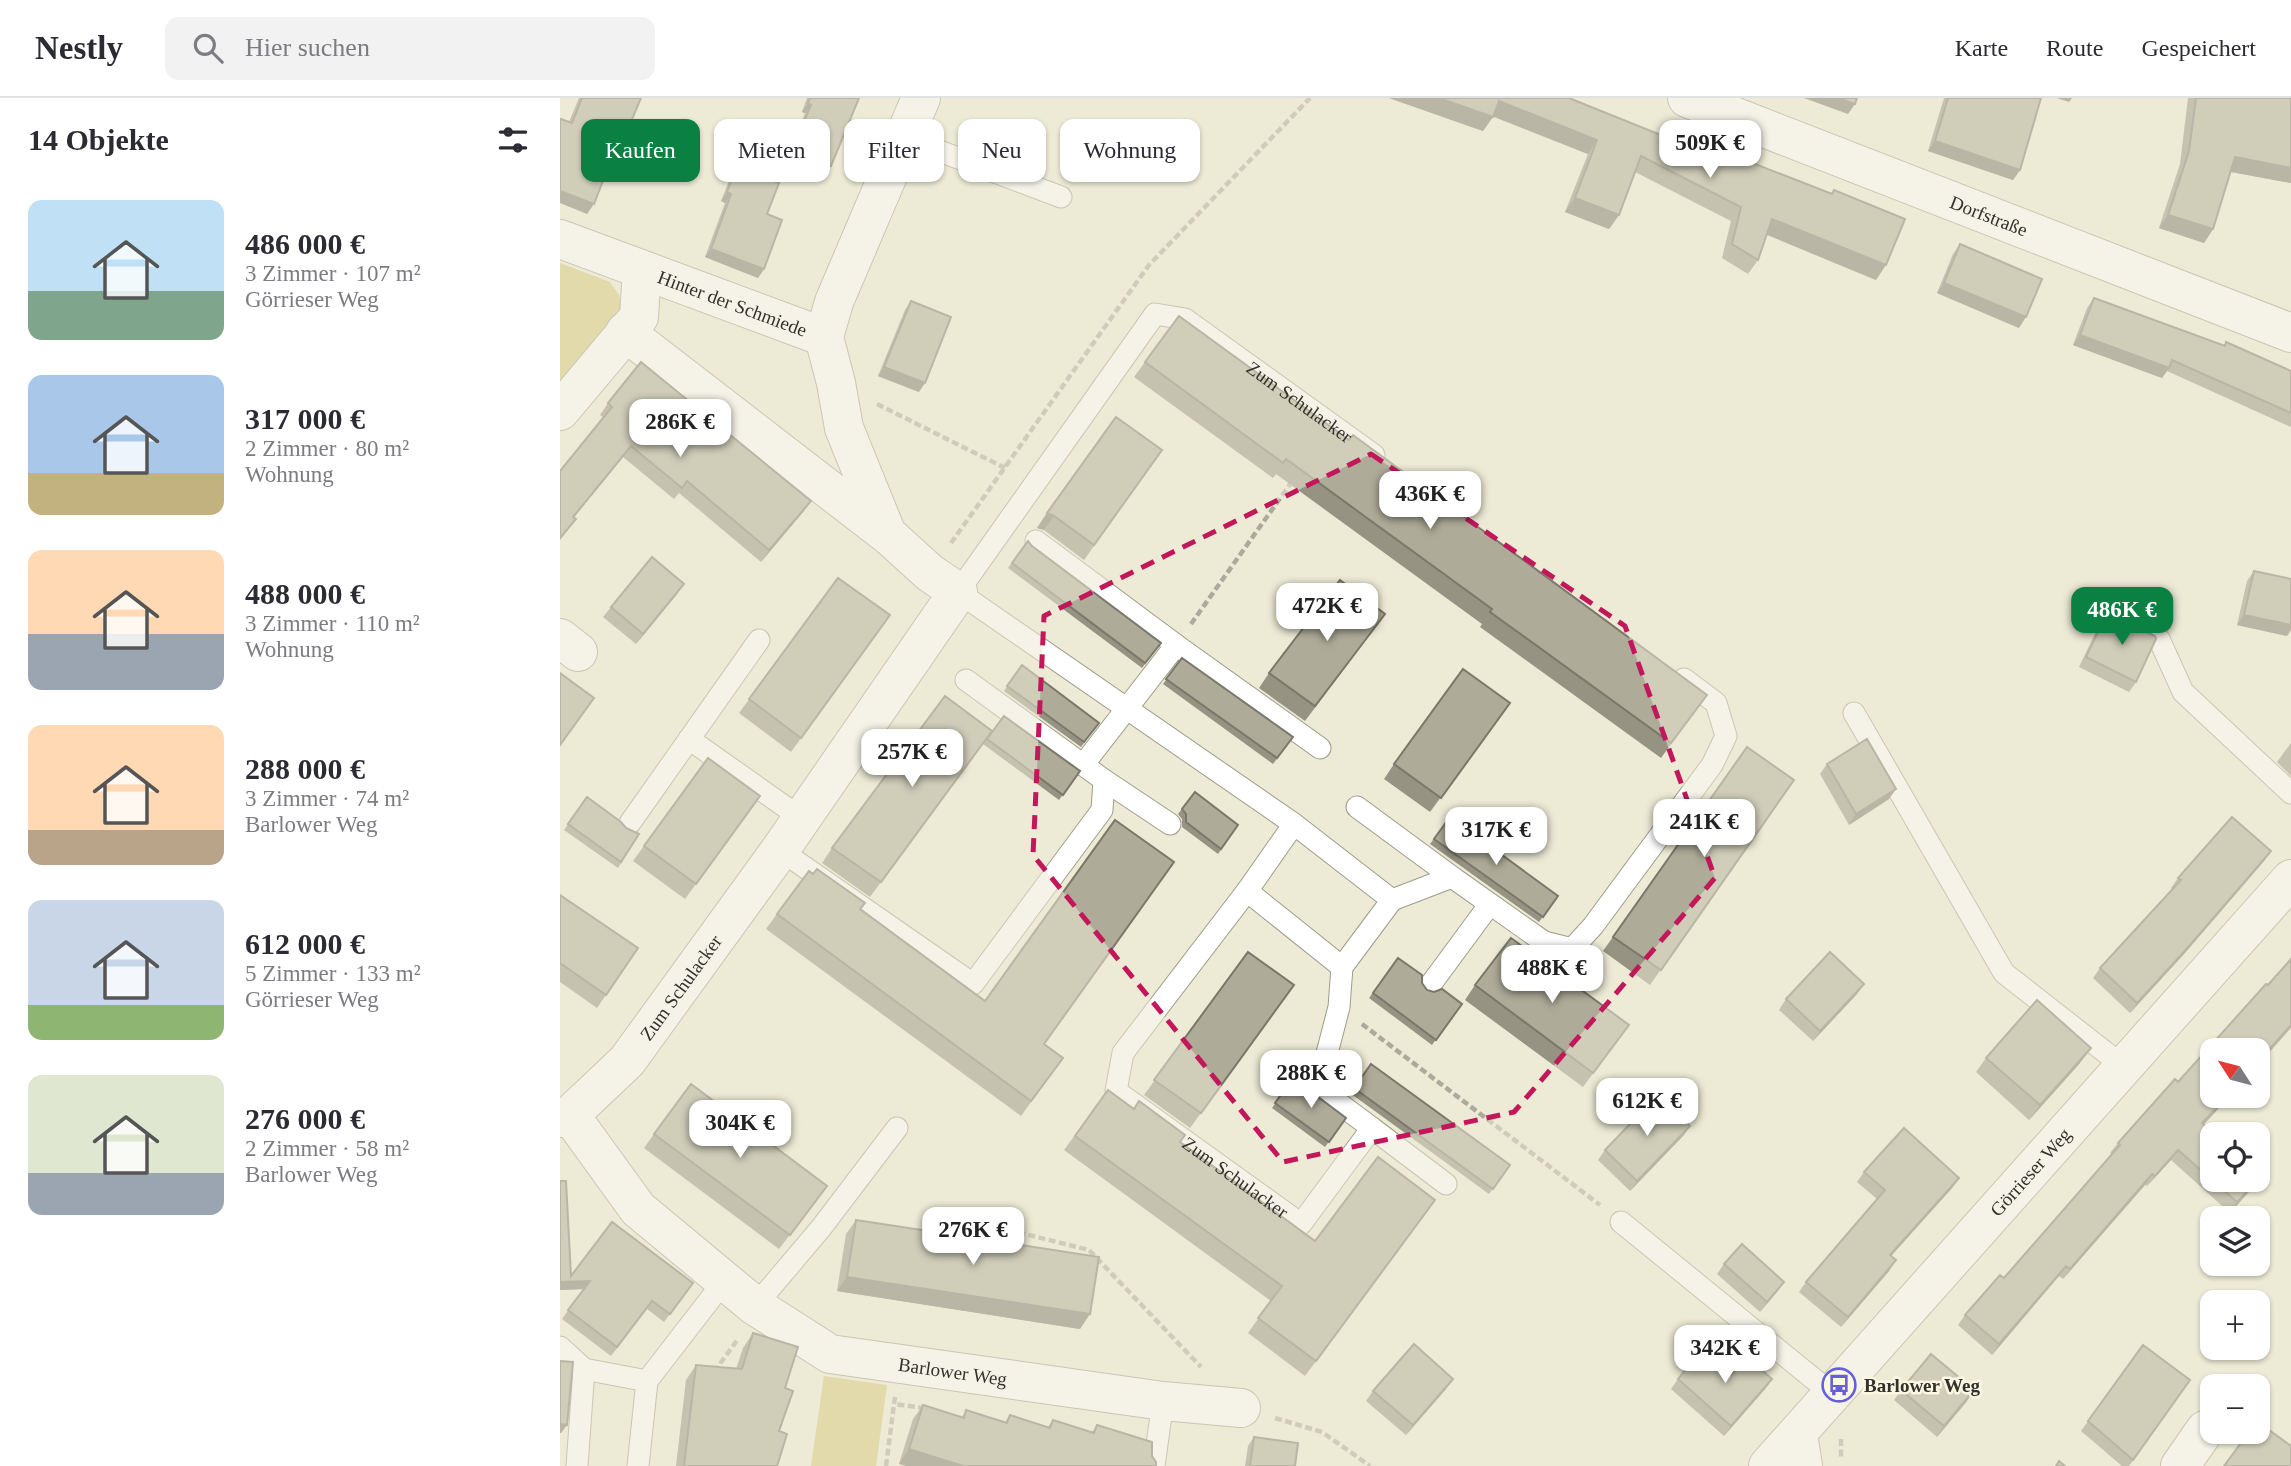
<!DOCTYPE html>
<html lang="de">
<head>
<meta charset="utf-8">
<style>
  :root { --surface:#fff; --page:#f2f2f3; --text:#2b2b33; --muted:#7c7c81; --line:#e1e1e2; --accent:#0b8043 }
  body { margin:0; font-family:Georgia,serif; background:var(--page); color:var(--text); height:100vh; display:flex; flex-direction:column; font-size:26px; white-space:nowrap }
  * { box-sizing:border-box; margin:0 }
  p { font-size:23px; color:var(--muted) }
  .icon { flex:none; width:38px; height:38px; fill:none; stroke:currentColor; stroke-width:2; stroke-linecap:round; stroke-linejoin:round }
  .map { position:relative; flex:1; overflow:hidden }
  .panel { display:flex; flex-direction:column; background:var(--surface); width:560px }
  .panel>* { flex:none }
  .hud { position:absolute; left:21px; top:21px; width:665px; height:63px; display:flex; gap:14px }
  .needle { width:46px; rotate:306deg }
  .fabs { position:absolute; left:1640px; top:940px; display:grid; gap:14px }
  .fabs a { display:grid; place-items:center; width:70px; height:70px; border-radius:14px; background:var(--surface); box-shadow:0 2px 5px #0004; font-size:35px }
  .price { position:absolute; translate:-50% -60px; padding:0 16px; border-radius:14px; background:#fff; color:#222; font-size:23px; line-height:46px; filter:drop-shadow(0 2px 4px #0008) }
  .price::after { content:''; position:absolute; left:50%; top:42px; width:21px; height:16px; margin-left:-10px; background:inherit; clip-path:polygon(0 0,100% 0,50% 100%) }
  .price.selected { background:var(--accent); color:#fff }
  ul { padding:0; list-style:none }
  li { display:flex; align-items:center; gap:21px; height:175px; padding:0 28px }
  li span { display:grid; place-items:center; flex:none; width:196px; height:140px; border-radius:14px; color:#555 }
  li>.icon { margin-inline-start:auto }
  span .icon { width:84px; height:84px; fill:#fffc; stroke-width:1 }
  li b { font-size:30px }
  h2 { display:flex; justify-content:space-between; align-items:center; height:84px; padding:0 28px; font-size:30px }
  .tag { padding:0 24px; border-radius:14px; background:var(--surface); box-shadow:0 2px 5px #0004; font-size:24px; line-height:63px }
  .tag.selected { background:var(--accent); color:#fff }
  header { display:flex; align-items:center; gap:42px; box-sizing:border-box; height:98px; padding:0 35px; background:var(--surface); border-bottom:2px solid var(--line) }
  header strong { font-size:33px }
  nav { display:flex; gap:38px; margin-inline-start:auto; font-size:24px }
  .search { width:490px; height:63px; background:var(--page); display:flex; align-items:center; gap:18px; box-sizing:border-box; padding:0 24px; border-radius:14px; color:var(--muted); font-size:26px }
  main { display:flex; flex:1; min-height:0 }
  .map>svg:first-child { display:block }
  .green { fill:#d5c777 }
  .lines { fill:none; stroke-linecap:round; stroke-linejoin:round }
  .lane-casing { stroke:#9f9c89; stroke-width:23 }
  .street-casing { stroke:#9f9c89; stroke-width:40 }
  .highway-casing { stroke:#9f9c89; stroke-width:40 }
  .path { stroke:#acaa9a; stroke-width:4.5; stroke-dasharray:7 3.5; stroke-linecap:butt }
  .lane { stroke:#fff; stroke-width:21 }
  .street { stroke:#fff; stroke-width:38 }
  .highway { stroke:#fff; stroke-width:38 }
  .wall { fill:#969383 }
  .shaded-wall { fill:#7a786a }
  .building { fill:#aeab98; stroke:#7a786a; stroke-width:2 }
  .marked { fill:none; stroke:#c2185b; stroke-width:5; stroke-dasharray:14 9; stroke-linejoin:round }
  .labels { text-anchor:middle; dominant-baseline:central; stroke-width:5; stroke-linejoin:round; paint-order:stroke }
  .street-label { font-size:19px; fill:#33322a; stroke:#fbf7e3 }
  .poi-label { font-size:19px; font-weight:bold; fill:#33322a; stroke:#fbf7e3; text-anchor:start }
</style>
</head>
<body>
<header>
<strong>Nestly</strong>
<div class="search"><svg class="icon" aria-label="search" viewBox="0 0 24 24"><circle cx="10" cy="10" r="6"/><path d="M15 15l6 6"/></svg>Hier suchen</div>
<nav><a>Karte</a><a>Route</a><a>Gespeichert</a></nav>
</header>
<main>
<section class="panel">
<h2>14 Objekte<svg class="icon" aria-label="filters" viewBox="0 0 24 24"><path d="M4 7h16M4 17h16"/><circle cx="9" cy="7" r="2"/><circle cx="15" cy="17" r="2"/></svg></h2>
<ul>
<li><span style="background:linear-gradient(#bfe0f5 65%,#7fa58c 0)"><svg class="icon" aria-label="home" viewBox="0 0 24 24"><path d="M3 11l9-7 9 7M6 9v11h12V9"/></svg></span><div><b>486 000 €</b><p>3 Zimmer · 107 m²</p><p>Görrieser Weg</p></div></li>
<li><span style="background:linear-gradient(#a9c7e8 70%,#c2b280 0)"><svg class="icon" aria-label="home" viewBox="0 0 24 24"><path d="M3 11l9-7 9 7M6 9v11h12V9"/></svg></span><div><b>317 000 €</b><p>2 Zimmer · 80 m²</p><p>Wohnung</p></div></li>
<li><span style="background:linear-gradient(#ffd9b3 60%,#9aa5b1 0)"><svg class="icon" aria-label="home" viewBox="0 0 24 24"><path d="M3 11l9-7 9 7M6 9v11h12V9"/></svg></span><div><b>488 000 €</b><p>3 Zimmer · 110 m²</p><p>Wohnung</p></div></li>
<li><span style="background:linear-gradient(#ffd9b3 75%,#b9a48a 0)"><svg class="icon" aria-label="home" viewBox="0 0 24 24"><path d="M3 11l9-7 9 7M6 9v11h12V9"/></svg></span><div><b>288 000 €</b><p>3 Zimmer · 74 m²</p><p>Barlower Weg</p></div></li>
<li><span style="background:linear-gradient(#c9d6e8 75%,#8fb573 0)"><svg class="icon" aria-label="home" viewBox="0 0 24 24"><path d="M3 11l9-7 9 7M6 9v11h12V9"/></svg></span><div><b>612 000 €</b><p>5 Zimmer · 133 m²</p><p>Görrieser Weg</p></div></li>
<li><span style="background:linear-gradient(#dfe7d0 70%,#9aa5b1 0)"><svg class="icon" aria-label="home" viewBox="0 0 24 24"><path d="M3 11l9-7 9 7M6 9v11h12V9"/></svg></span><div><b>276 000 €</b><p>2 Zimmer · 58 m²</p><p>Barlower Weg</p></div></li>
</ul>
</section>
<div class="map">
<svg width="1731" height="1368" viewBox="0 0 1731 1368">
  <rect width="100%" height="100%" fill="#edead6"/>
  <path class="green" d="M0,165L50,184L59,197L63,211L0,298Z
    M264,1278L327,1287L316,1368H251Z"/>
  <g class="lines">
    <defs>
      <g id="lane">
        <path d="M345,40L501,99"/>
        <path d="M476,443L616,547L523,667"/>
        <path d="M1599,541L1623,594L1731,695"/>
        <path d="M616,547L760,650"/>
        <path d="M406,582L544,682L610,726"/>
        <path d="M1294,615L1444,875L1563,968"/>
        <path d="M129,641L241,720"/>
        <path d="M797,709L892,779"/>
        <path d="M70,725L199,542"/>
        <path id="s1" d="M734,726L687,793L782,869L832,802L734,726L398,494L595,216L625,221L814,357"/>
        <path d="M220,752L413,886L542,712L544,682"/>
        <path id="s2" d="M687,793L563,955L556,993L741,1126L812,1030L758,990L779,909L782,869"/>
        <path d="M832,802L892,779L984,844L1012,851L1033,828L1152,667L1166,638L1156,605L1124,581"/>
        <path d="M871,886L930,806"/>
        <path d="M812,1030L886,1086"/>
        <path d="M1061,1124L1271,1295"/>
        <path d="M195,1208L261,1130L337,1030"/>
        <path d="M0,1249L24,1271L87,1283"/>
        <path d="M17,1368L24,1271"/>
        <path d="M78,1368L87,1283L165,1182"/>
        <path d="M594,1368L603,1303"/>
      </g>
      <g id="street">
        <path id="s3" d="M1127,0L1731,235"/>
        <path id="s4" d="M0,141L264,239"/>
        <path d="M65,234L324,434"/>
        <path d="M0,313L79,219L82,172"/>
        <path d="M0,540L18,554"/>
        <path id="s5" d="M10,1017L78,1111L195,1208L270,1256L603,1303L681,1310"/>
        <path id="s6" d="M0,1020L10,1017L67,963L220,752L398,494L370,475L327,436L284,330L276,285L264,239L274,204L361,0"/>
        <path id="s7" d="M1208,1368L1731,781"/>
        <path d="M1620,1368L1645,1332"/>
      </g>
      <path id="highway" d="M1238,1335L1243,1368"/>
    </defs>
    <use href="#lane" class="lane-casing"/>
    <use href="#street" class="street-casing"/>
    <use href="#highway" class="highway-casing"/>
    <path class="path" d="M317,306L445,370
      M391,445L589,167L750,0
      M631,526L733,382
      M802,926L1040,1107
      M397,1119L529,1152L641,1269
      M154,1274L178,1241
      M335,1299L334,1306L364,1310
      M715,1320L762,1334L810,1368
      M1281,1341V1360
      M326,1368L334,1306"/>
    <use href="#lane" class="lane"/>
    <use href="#street" class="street"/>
    <use href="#highway" class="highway"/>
  </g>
  <path class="wall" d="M19,0H81L55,55L54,54L27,116L9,24Z
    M247,0H299L271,68L265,77L226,62L245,15L242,14Z
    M829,0L1122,45L1126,39L1271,96L1274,92L1316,182L1207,137L1198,162L1188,176L1162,160L1171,123L1075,74L1059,117L1049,131L1005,114L1028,56L933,18L923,33Z
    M1384,0H1481L1460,72L1453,82L1368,53Z
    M1628,0H1731V85L1671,74L1653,131L1644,145L1599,130L1620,66Z
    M177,69L207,116L204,171L198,180L145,159L165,105L161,103L171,78Z
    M1400,146L1459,230L1377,195L1393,156Z
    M1534,200L1664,248L1666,244L1731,273V329L1607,273L1602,280L1513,247L1527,210Z
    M351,203L359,294L318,278L345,212Z
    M619,218L789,342L1147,597L1101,660L920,529L922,526L716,376L713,380L574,279Z
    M48,305L251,403L243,414L201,464L119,395L114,401L63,359L14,419L8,432L0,442V373L44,320L40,317Z
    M602,352L524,462L484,432L477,430L487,415Z
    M468,443L472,448L601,545L582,570L448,470Z
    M1694,473L1727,538L1677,527L1687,483Z
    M278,480L330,517L231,654L179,615Z
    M117,496L76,546L43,519L51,509Z
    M1547,515L1576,584L1569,594L1519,569L1540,525Z
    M814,531L745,623L699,590L709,575Z
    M622,560L733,639L713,666L603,586Z
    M462,567L539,625L521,649L444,593Z
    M950,605L870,714L824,681L834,666Z
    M444,618L520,673L499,702L423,646Z
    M432,633L310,799L262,765L272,750Z
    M1731,645V678L1717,664Z
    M1187,649L1234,682L1090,887L1043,853Z
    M148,660L200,698L125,801L73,763Z
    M1267,666L1329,701L1289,727L1260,676Z
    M635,694L678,727L658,756L622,729V721L618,716Z
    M27,699L66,730L79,736L58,770L4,732Z
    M890,719L998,798L979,824L870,746Z
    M1704,763L1624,856L1570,915L1533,880L1540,870L1613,791L1611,790L1618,780Z
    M0,797L78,850L37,910L0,884Z
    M301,811L503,960L461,1018L206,831L217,816Z
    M688,854L734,887L630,1030L584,997Z
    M838,860L867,892L902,906L872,947L809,900Z
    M1731,861V930L1698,967L1652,998H1670L1644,1026L1694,1088L1670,1115L1611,1062L1587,1088L1585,1087L1503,1181L1499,1178L1432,1257L1398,1227L1405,1217L1444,1180L1552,1056L1550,1055L1558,1045L1618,984Z
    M1304,886L1297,896L1253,943L1219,912L1226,901Z
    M915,887L1069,927L1023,989L905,902Z
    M1426,960L1520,965L1469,1022L1416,974Z
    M811,966L950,1067L929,1096L790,995Z
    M733,980L786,1020L765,1049L712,1010Z
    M548,992L755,1143L865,1116L745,1278L688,1235L711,1203L504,1052Z
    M1130,1028L1123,1038L1070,1093L1038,1062L1045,1052Z
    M94,1036L267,1088L219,1151L84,1050Z
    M1304,1074L1399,1080L1392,1090L1331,1158L1329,1173L1281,1229L1239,1194L1246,1184L1317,1101L1297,1084Z
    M0,1083L11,1178L133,1185L104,1224L87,1211L51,1258L2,1221L23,1191L0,1192Z
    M296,1122L520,1231L277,1193L286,1136Z
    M1164,1166L1224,1184L1200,1214L1157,1176Z
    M193,1235L225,1290L219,1333L217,1368H116L126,1282L136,1267L176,1271L183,1250Z
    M1583,1247L1630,1282L1569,1368H1562L1521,1333Z
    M1171,1277L1212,1281L1205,1291L1164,1338L1111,1291L1118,1281Z
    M886,1291L846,1337L806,1303L813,1293Z
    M1341,1292L1407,1303L1377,1339L1334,1302Z
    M363,1307L402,1319L406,1312L445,1324L450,1317L488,1329L493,1322L532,1334L537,1327L592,1358L339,1366L353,1321Z
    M694,1339L735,1368H685L688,1348Z"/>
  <path class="shaded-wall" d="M829,0H879L933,19L923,33Z
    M1244,0H1278L1295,6L1288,16Z
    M1497,0H1512L1509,4Z
    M939,3L1037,42L1028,56L929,17Z
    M248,5L251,7L245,15L242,14Z
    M1375,43L1460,72L1453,82L1368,53Z
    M58,44L62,45L55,55L52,53Z
    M232,53L271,68L265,77L226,62Z
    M1675,59L1731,70V85L1666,73Z
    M0,93L34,106L27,116L0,105Z
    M167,94L171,96L165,105L161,103Z
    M1015,100L1059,117L1049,131L1005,114Z
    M1608,117L1653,131L1644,145L1599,130Z
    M1212,121L1326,167L1316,182L1203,135Z
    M151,151L204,171L198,180L145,159Z
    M1384,185L1466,219L1459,230L1377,195Z
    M1520,237L1609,270L1602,280L1513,247Z
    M324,269L365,285L359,294L318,278Z
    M71,348L63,359L5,430L13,419Z
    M251,403L243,414L201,464L209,452Z
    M487,415L494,418L484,432L477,430Z
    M124,486L117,496L76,546L83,536Z
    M1684,517L1731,527V532L1727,538L1677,527Z
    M1336,691L1329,701L1289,727L1296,716Z
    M1711,753L1704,763L1624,856L1570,915L1577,905Z
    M1304,886L1297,896L1253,943L1260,933Z
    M1731,927V929L1698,967V964Z
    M1531,950L1520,965L1469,1022L1480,1007Z
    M1668,998H1670L1635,1036L1642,1025Z
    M1130,1028L1123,1038L1070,1093L1077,1083Z
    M1618,1052L1611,1062L1587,1088L1595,1078Z
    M1592,1076L1585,1087L1503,1181L1510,1171Z
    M1701,1078L1694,1088L1670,1115L1677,1104Z
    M1399,1080L1392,1090L1323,1167L1330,1157Z
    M1336,1162L1329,1173L1281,1229L1288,1219Z
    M1506,1168L1499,1178L1432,1257L1439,1246Z
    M287,1179L530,1216L520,1231L277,1193Z
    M30,1183L24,1191L0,1192V1184Z
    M1224,1184L1217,1194L1200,1214L1207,1204Z
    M893,1281L886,1291L846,1337L853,1327Z
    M1212,1281L1205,1291L1164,1338L1171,1328Z
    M1414,1292L1407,1303L1377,1339L1384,1328Z
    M0,1326L7,1327L1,1335H0Z
    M349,1351L403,1368H346L339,1366Z"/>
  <path class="building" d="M22,0H81L62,45L58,44L34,106L0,93V23L1,21L12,25Z
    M250,0H299L271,68L232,53L251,7L248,5Z
    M879,0H1009L1123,46L1126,39L1272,96L1274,92L1345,121L1326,167L1212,121L1198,162L1172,146L1181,109L1081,58L1059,117L1015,100L1037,42L939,3L933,19Z
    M1278,0H1297L1295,6Z
    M1388,0H1481L1460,72L1375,43Z
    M1636,0H1731V70L1675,59L1653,131L1608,117L1629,53Z
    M177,69L219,85L207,116L222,122L204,171L151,151L171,96L167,94Z
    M1400,146L1482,181L1466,219L1384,185Z
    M1534,200L1665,248L1666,244L1731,273V315L1612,262L1609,270L1520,237Z
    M351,203L391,219L365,285L324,269Z
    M619,218L789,342L793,337L1147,597L1111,645L930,514L932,511L726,361L723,365L585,264Z
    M81,264L251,403L209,452L127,383L122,390L71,348L13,419L16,421L0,440V373L52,309L48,305Z
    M556,319L602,352L534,447L494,418L487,415Z
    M468,443L472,448L601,545L585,565L452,465Z
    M92,459L124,486L83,536L51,509Z
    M1694,473L1731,481V527L1684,517Z
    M278,480L330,517L241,640L189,601Z
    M780,482L825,516L755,608L709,575Z
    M1547,515L1595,538L1596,541L1576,584L1526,559Z
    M622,560L733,639L717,660L606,581Z
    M462,567L539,625L524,644L447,588Z
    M903,571L950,605L881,700L834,666Z
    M0,575L34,600L0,647Z
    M385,598L432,633L321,784L272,750Z
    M444,618L520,673L503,697L427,641Z
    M1307,641L1336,691L1296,716L1267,666Z
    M1187,649L1234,682L1101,872L1053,839Z
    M148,660L200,698L136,786L84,748Z
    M635,694L678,727L661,751L626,724V716L622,711Z
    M27,699L61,724L66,730L79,736L61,764L8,726Z
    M890,719L998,798L983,819L874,741Z
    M1672,719L1711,753L1631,846L1577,905L1540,870L1621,782L1618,780Z
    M555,722L614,764L484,946L503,960L471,1003L217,816L249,773L253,776L257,771L305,805L300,811L425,903Z
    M0,797L78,850L46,897L0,865Z
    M951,840L1069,927L1033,975L915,887Z
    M688,854L734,887L641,1015L594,982Z
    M1270,854L1304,886L1260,933L1226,901Z
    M838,860L862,877V885L867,892L874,894L882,891L902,906L876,942L813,895Z
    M1731,861V927L1698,964V952H1652V998H1668L1642,1025L1654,1036H1652V1082H1698V1074L1701,1078L1677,1104L1618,1052L1595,1078L1592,1076L1510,1171L1506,1168L1439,1246L1405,1217L1440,1177L1444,1180L1560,1047L1558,1045L1615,981L1618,984L1706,886L1708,887Z
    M1477,902L1531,950L1480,1007L1426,960Z
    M811,966L950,1067L933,1091L794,990Z
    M733,980L786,1020L769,1044L715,1005Z
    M131,986L267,1088L230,1137L94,1036Z
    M548,992L574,1011L579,1003L625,1037L620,1044L755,1143L818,1059L875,1102L756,1263L698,1220L722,1188L515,1038Z
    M1098,997L1130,1028L1077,1083L1045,1052Z
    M1344,1030L1399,1080L1330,1157L1336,1162L1288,1219L1246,1184L1325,1092L1304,1074Z
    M0,1083H6L11,1178L52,1124L133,1185L110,1216L92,1203L57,1249L8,1212L30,1183L0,1184Z
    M296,1122L539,1159L530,1216L287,1179Z
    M1182,1146L1224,1184L1207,1204L1164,1166Z
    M193,1235L238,1249L225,1290L233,1293L219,1333L227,1336L217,1368H124L136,1267L182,1271Z
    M854,1246L893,1281L853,1327L813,1293Z
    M1583,1247L1630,1282L1573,1362L1528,1323Z
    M1143,1251L1171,1277L1187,1259L1212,1281L1171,1328L1118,1281Z
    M1371,1256L1414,1292L1384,1328L1341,1292Z
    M0,1263L13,1264L7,1327L0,1326Z
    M363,1307L404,1320L406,1312L447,1325L450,1317L490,1330L493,1322L534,1335L537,1327L592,1344V1358L596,1364V1368H403L349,1351Z
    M1698,1324L1731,1348V1368H1664L1689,1334H1698Z
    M694,1339L738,1345L735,1368H690Z
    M1499,1363L1505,1368H1496Z"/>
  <path d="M0 0H1731V1368H0ZM811,356L1065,528L1155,780L954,1014L723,1064L473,757L484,518Z" fill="#edead6" fill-opacity=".55" fill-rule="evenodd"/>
  <path class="marked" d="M811,356L1065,528L1155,780L954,1014L723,1064L473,757L484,518Z"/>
  <defs>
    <symbol id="bus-ring" viewBox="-11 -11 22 22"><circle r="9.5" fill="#fbf7e3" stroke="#6360d9" stroke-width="1.5"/><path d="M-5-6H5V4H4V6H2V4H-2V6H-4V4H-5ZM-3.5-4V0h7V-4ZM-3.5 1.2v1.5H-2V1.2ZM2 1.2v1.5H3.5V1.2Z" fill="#6360d9"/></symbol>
  </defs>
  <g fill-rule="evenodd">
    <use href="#bus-ring" x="1260" y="1268" width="38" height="38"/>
  </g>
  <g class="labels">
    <g class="street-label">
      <text stroke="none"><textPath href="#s3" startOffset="324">Dorfstraße</textPath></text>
      <text stroke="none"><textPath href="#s4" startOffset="184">Hinter der Schmiede</textPath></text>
      <text stroke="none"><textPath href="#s1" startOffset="1332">Zum Schulacker</textPath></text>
      <text stroke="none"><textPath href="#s6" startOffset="180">Zum Schulacker</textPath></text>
      <text stroke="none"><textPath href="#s7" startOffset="394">Görrieser Weg</textPath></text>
      <text stroke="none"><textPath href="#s2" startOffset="390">Zum Schulacker</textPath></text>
      <text stroke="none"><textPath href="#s5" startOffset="481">Barlower Weg</textPath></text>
    </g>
    <g class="poi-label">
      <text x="1304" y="1287">Barlower Weg</text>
    </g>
  </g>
</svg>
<div class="fabs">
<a><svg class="needle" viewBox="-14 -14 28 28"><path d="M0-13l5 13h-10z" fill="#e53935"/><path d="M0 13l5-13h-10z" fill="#7c7c81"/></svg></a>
<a><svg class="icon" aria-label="locate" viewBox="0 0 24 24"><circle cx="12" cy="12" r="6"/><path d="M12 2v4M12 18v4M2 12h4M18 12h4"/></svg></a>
<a><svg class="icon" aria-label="layers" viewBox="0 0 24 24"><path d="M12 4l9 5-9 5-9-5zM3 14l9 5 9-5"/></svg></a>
<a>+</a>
<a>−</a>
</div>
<b class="price" style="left:1150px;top:82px">509K €</b>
<b class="price" style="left:120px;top:361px">286K €</b>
<b class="price" style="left:870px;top:433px">436K €</b>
<b class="price" style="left:767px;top:545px">472K €</b>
<b class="price selected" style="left:1562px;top:549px">486K €</b>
<b class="price" style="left:352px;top:691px">257K €</b>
<b class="price" style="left:1144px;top:761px">241K €</b>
<b class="price" style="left:936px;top:769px">317K €</b>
<b class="price" style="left:992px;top:907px">488K €</b>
<b class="price" style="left:751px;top:1012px">288K €</b>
<b class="price" style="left:1087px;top:1040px">612K €</b>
<b class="price" style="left:180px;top:1062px">304K €</b>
<b class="price" style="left:413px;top:1169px">276K €</b>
<b class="price" style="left:1165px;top:1287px">342K €</b>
<div class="hud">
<a class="tag selected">Kaufen</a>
<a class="tag">Mieten</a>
<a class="tag">Filter</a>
<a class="tag">Neu</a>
<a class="tag">Wohnung</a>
</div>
</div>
</main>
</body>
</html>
